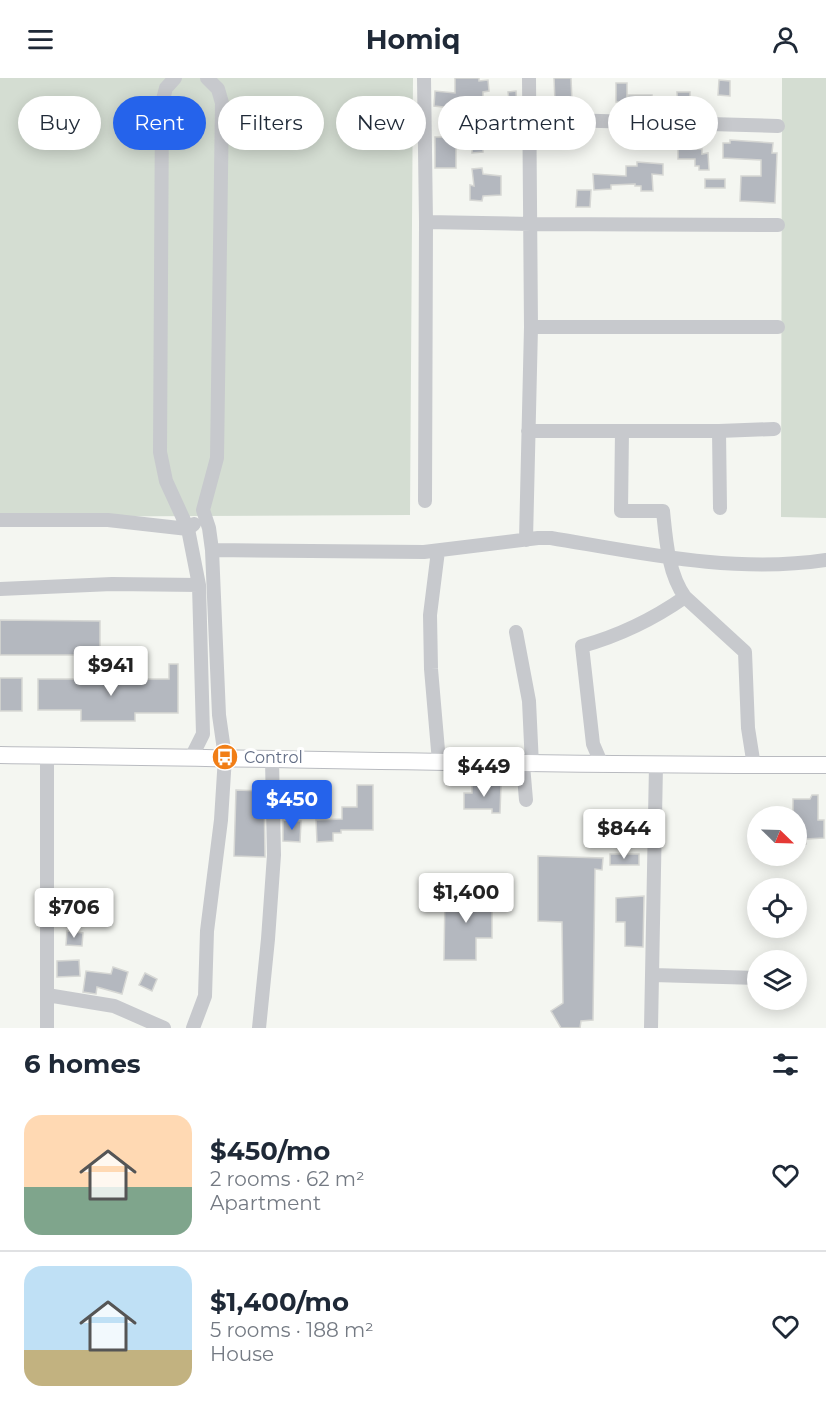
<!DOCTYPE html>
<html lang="en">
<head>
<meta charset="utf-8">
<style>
  :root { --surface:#fff; --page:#f6f6f7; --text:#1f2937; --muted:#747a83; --line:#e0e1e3; --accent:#2563eb }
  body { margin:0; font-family:Montserrat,sans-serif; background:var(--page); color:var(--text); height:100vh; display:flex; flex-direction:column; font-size:22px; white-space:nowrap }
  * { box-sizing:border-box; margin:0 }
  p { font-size:20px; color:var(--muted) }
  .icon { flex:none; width:33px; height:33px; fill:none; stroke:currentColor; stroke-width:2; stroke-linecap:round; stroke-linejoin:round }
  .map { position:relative; height:950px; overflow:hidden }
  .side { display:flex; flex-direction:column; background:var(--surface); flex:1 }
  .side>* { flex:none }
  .hud { position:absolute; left:18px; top:18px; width:790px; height:54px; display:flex; gap:12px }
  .needle { width:39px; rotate:113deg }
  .controls { position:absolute; left:747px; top:728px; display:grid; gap:12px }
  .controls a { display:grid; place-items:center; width:60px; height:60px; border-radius:50%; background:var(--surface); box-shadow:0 3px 15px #0003; font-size:30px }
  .price { position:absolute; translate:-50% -51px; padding:0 14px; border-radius:6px; background:#fff; color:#222; font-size:20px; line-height:39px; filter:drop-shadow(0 2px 3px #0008) }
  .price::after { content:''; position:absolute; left:50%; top:36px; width:18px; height:14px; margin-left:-9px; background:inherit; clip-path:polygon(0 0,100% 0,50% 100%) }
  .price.current { background:var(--accent); color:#fff }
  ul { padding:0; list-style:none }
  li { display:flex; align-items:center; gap:18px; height:150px; padding:0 24px }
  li+li { border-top:2px solid var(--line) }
  li span { display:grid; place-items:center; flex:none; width:168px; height:120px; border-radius:18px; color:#555 }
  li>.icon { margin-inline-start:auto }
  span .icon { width:72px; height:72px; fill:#fffc; stroke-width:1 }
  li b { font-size:26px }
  h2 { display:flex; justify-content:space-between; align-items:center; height:72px; padding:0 24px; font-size:26px }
  .pill { padding:0 21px; border-radius:27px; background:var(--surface); box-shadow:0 3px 15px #0003; font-size:21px; line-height:54px }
  .pill.current { background:var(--accent); color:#fff }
  header { display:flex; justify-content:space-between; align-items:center; height:78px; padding:0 24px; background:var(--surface); font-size:27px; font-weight:700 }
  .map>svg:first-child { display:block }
  .green { fill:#d4ddd2 }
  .building { fill:#b4b8bf; stroke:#d6d7d4; stroke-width:1.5 }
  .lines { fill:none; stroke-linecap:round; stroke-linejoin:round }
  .major-casing { stroke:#b9bbc0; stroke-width:18 }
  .minor { stroke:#c7c9cd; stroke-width:14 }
  .major { stroke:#fff; stroke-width:16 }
  .labels { text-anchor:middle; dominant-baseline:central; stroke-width:6; stroke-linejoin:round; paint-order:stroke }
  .poi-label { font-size:16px; fill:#626d85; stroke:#fff; text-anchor:start }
</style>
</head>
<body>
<header><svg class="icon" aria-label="menu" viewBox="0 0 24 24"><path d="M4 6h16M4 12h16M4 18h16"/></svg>Homiq<svg class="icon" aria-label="person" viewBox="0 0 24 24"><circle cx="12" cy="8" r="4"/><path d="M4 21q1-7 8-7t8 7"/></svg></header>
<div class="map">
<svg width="826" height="950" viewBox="0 0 826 950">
  <rect width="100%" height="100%" fill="#f4f6f1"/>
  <path class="green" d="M0,0H413L410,437L0,439Z
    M782,0H826V440L781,439Z"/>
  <path class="building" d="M455,0H479V3L488,2L489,13L483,14V29H479V47L466,46L464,31L434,28L435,13L455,15Z
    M554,0H571L572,24H555Z
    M719,2L730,3V18L718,17Z
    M616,5H627V24H616Z
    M516,13L517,29L510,30L508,14Z
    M677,14H690V27L678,28Z
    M628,17H652V24H628Z
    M473,58L490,59L489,68H483V74L472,75Z
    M435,59H456V90H435Z
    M730,62L773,65L772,75H777L775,125L740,123L741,98H761V82L723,80V65H730Z
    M678,64H691V71H702V76L708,75L709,92H699V88H695V81H678Z
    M637,84L663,86V97L652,96L653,113H641V108H635V106L611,107V111L594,112L593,96L626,98V88H637Z
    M482,90L483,96L501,98V117L483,118L482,123L470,122V107L474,108L472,91Z
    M705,101H725V110H705Z
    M577,112H591L590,129H576Z
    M0,542L100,543V577H0Z
    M169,586H178V635H135V643H81V632H38V601H169Z
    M0,600H22V633H0Z
    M357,707H373V752H341V755H333V763L317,764L316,742L342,741V729H357Z
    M472,707H501L500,735H492V731H464V715H472Z
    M236,712L264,713L265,779L234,778Z
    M812,717H818V742H824V760L806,761V766H796V738H793V721H810Z
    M283,742L301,743L300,764L283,763Z
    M610,776H639V787H610Z
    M538,778L603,780L602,792L595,791L593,942L581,943L580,950H561L551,933L563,925L562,844L538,843Z
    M445,814L492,815V860H476V882H444Z
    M644,818L643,869L625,868V844H616V820Z
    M67,853L83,855L82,868L66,867Z
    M79,882L80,898L57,899V883Z
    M113,889L128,894L122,916L97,909L96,916L83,914L86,893L111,896Z
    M145,895L157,901L152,913L139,907Z"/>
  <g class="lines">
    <defs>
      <path id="major" d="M0,677C275,680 551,688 826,687"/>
    </defs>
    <use href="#major" class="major-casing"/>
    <path class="minor" d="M175,0L166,10L162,25L160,374L166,403L188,451L199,507L203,656L192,678
      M424,0L426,144L425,423
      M528,41L778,48
      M426,144L531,146L778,147
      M531,249H778
      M528,353H719L774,351
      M622,353L621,433H663C666,462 668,495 685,519L745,574L748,650L754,688
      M719,353L720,430
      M0,442H108L188,451L194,446
      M526,462L531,249L529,0
      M212,472L424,474L538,460H551C641,475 735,496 826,482
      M438,473L430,537L431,591L439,684
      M0,511L112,506L199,507
      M516,554L529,623L532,687
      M47,677V950
      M523,687L526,722
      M602,687L593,666L582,568C618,558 655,540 685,519
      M653,897L758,900
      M47,917L114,928L164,950
      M193,950L205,918L207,853L221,742L225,679L219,637L212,472L209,450L203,432L217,380L222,25L218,11L207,0
      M259,950L268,861L274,777L272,682
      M651,950L656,687"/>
    <use href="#major" class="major"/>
  </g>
  <defs>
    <symbol id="bus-disc" viewBox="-11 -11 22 22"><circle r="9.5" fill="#f17e16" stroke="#fff"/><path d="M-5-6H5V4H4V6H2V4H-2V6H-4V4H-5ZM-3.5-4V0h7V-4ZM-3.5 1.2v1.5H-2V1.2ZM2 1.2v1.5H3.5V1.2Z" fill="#fff"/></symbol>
  </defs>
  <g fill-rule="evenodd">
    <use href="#bus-disc" x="210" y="664" width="30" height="30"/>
  </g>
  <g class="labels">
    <g class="poi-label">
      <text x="244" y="679">Control</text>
    </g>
  </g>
</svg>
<div class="controls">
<a><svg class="needle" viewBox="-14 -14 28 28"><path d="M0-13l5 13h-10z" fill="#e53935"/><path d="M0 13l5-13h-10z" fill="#747a83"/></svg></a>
<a><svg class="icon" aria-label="locate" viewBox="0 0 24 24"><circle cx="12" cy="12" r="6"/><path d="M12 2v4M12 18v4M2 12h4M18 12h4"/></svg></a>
<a><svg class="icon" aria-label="layers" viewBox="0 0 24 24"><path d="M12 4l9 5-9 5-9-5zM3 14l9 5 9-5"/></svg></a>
</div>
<b class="price" style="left:111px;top:619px">$941</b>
<b class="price" style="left:484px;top:720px">$449</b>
<b class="price current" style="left:292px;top:753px">$450</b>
<b class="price" style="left:624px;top:782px">$844</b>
<b class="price" style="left:466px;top:846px">$1,400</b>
<b class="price" style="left:74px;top:861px">$706</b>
<div class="hud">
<a class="pill">Buy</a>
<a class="pill current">Rent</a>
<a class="pill">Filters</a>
<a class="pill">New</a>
<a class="pill">Apartment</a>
<a class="pill">House</a>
</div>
</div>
<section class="side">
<h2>6 homes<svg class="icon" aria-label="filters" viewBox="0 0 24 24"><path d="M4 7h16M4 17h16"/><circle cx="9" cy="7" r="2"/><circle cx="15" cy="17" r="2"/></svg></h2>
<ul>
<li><span style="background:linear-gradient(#ffd9b3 60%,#7fa58c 0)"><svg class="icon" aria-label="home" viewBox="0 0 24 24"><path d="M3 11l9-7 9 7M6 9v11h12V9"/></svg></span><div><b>$450/mo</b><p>2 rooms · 62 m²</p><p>Apartment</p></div><svg class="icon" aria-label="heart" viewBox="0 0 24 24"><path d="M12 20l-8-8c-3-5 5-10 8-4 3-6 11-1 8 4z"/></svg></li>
<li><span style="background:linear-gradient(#bfe0f5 70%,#c2b280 0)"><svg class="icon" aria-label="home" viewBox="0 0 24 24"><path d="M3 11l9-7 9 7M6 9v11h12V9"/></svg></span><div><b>$1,400/mo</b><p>5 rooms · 188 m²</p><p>House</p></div><svg class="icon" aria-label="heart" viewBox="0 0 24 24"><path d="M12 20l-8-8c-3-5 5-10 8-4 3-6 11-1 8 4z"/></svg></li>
</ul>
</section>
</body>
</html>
